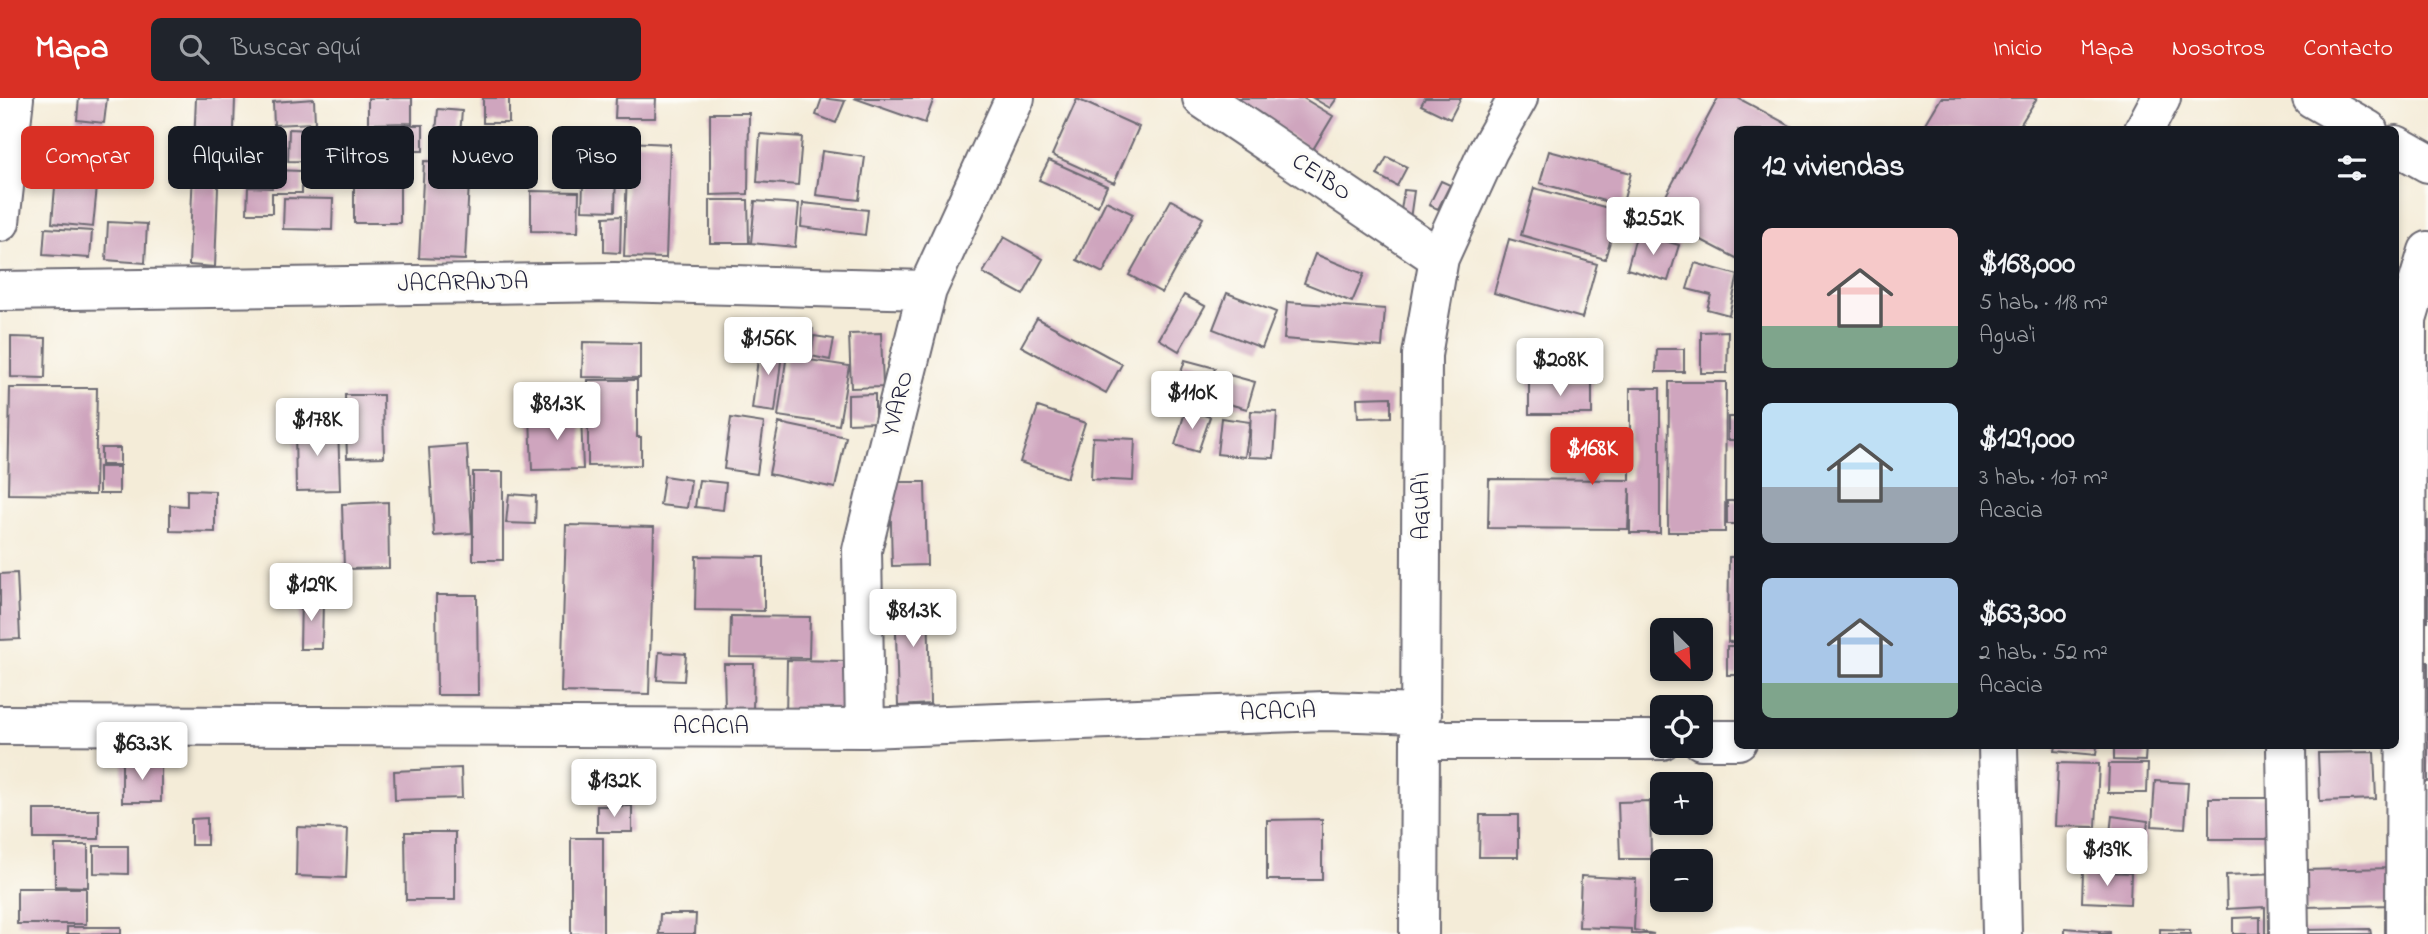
<!DOCTYPE html>
<html lang="es">
<head>
<meta charset="utf-8">
<style>
  :root { --surface:#171b24; --page:#20242c; --text:#f1f3f6; --muted:#9ea1a6; --accent:#d93025 }
  body { margin:0; font-family:"Indie Flower",sans-serif; background:var(--page); color:var(--text); height:100vh; display:flex; flex-direction:column; font-size:26px; white-space:nowrap }
  * { box-sizing:border-box; margin:0 }
  p { font-size:23px; color:var(--muted) }
  .icon { flex:none; width:38px; height:38px; fill:none; stroke:currentColor; stroke-width:2; stroke-linecap:round; stroke-linejoin:round }
  .map { position:relative; flex:1; overflow:hidden }
  .drawer { position:absolute; left:1734px; top:28px; width:665px; height:623px; display:flex; flex-direction:column; background:var(--surface); border-radius:10px; box-shadow:0 4px 10px #0003 }
  .drawer>* { flex:none }
  .hud { position:absolute; left:21px; top:28px; width:665px; height:63px; display:flex; gap:14px }
  .needle { width:46px; rotate:156deg }
  .controls { position:absolute; left:1650px; top:520px; display:grid; gap:14px }
  .controls a { display:grid; place-items:center; width:63px; height:63px; border-radius:10px; background:var(--surface); box-shadow:0 4px 10px #0003; font-size:35px }
  .price { position:absolute; translate:-50% -60px; padding:0 16px; border-radius:7px; background:#fff; color:#222; font-size:23px; line-height:46px; filter:drop-shadow(0 2px 4px #0008) }
  .price::after { content:''; position:absolute; left:50%; top:42px; width:21px; height:16px; margin-left:-10px; background:inherit; clip-path:polygon(0 0,100% 0,50% 100%) }
  .price.selected { background:var(--accent); color:#fff }
  ul { padding:0; list-style:none }
  li { display:flex; align-items:center; gap:21px; height:175px; padding:0 28px }
  li span { display:grid; place-items:center; flex:none; width:196px; height:140px; border-radius:10px; color:#555 }
  li>.icon { margin-inline-start:auto }
  span .icon { width:84px; height:84px; fill:#fffc; stroke-width:1 }
  li b { font-size:30px }
  h2 { display:flex; justify-content:space-between; align-items:center; height:84px; padding:0 28px; font-size:30px }
  .tag { padding:0 24px; border-radius:10px; background:var(--surface); box-shadow:0 4px 10px #0003; font-size:24px; line-height:63px }
  .tag.selected { background:var(--accent); color:#fff }
  header { display:flex; align-items:center; gap:42px; box-sizing:border-box; height:98px; padding:0 35px; background:var(--accent); color:#fff }
  header strong { font-size:33px }
  nav { display:flex; gap:38px; margin-inline-start:auto; font-size:24px }
  .search { width:490px; height:63px; background:var(--page); display:flex; align-items:center; gap:18px; box-sizing:border-box; padding:0 24px; border-radius:10px; color:var(--muted); font-size:26px }
  .map>svg:first-child { display:block }
  .building { fill:#cfa5be }
  .lines { fill:none; stroke-linecap:round; stroke-linejoin:round }
  .minor-casing { stroke:#6c6972; stroke-width:42 }
  .minor { stroke:#fff; stroke-width:38 }
  .labels { text-anchor:middle; dominant-baseline:central; stroke-width:7; stroke-linejoin:round; paint-order:stroke }
  .street-label { font-size:24px; fill:#22223b; stroke:#fdfcf7 }
</style>
</head>
<body>
<header>
<strong>Mapa</strong>
<div class="search"><svg class="icon" aria-label="search" viewBox="0 0 24 24"><circle cx="10" cy="10" r="6"/><path d="M15 15l6 6"/></svg>Buscar aquí</div>
<nav><a>Inicio</a><a>Mapa</a><a>Nosotros</a><a>Contacto</a></nav>
</header>
<div class="map">
<svg width="2428" height="836" viewBox="0 0 2428 836">
  <rect width="100%" height="100%" fill="#fdfcf7"/>
  <filter id="ink" filterUnits="userSpaceOnUse"><feTurbulence type="fractalNoise" baseFrequency=".0143" numOctaves="2"/><feDisplacementMap in="SourceGraphic" scale="14" xChannelSelector="R" yChannelSelector="G"/><feConvolveMatrix kernelMatrix="1 2 1 2 8 2 1 2 1" color-interpolation-filters="sRGB"/></filter>
  <filter id="wash" filterUnits="userSpaceOnUse"><feTurbulence type="fractalNoise" baseFrequency=".00686" numOctaves="4" result="noise"/><feDisplacementMap in="SourceGraphic" scale="28" xChannelSelector="R" yChannelSelector="G"/><feGaussianBlur stdDeviation="1.57" result="paint"/><feColorMatrix in="noise" values="0 0 0 0 0 0 0 0 0 0 0 0 0 0 0 0 0 1.4 0 .05"/><feComposite in="paint" operator="in"/></filter>
  <g filter="url(#wash)">
    <rect width="100%" height="100%" fill="#f4ecd8"/>
    <g id="blocks">
      <path class="building" d="M79,0H107L104,25L77,22Z
        M196,0H235L233,63H219L215,169L189,167Z
        M368,0H412V25L368,26Z
        M483,0H509V25H483Z
        M616,0H656L655,20H615Z
        M822,0L845,3L836,25L816,17Z
        M854,0H934L925,25Z
        M1234,0H1303L1333,18L1312,53Z
        M1313,0H1337L1330,10Z
        M1425,0H1461L1450,21L1421,7Z
        M1718,0H1738L1798,32H1738V161L1655,118Z
        M1941,0H2037L2017,32H1922Z
        M314,1L315,25L274,27L273,4Z
        M1077,1L1139,29L1114,85L1052,57Z
        M438,11L462,13L459,48L435,46Z
        M710,15H749L748,96L710,97Z
        M403,27H423V53H403Z
        M289,31L332,33L331,64L288,63Z
        M585,34H617L615,113L582,112Z
        M760,36L802,39L798,87L757,84Z
        M628,44L670,46L666,160L624,159Z
        M354,53H400V125H354Z
        M822,53L865,59L859,102L816,97Z
        M1549,53L1631,75L1622,108L1540,85Z
        M58,54L100,58L93,129L52,125Z
        M1387,59L1407,69L1397,88L1377,77Z
        M1049,62L1107,88L1098,108L1039,82Z
        M424,63L470,65L465,162L419,160Z
        M273,72L302,73V95H272V115H247L248,89L272,90Z
        M1441,83L1450,87L1438,111L1429,107Z
        M1534,90L1619,113L1605,161L1521,137Z
        M1404,92L1414,93L1410,121L1400,119Z
        M531,93L579,94L578,134L531,133Z
        M284,100L333,101L332,132L283,131Z
        M710,102H748L749,145H710Z
        M1171,102L1203,120L1162,195L1129,177Z
        M755,103L799,106L795,149L751,145Z
        M1106,103L1133,116L1103,175L1077,162Z
        M803,105L868,112L865,137L801,129Z
        M621,118L620,155L604,154V119Z
        M108,124L147,126L145,165L106,162Z
        M45,130L92,133L90,160L43,157Z
        M1637,135L1679,147L1668,183L1627,171Z
        M1004,139L1043,161L1023,197L983,175Z
        M1509,141L1597,166L1582,220L1494,195Z
        M1315,156L1364,176L1352,204L1304,185Z
        M1695,165L1738,177L1729,217L1707,211L1711,197L1687,191Z
        M1227,195L1276,214L1262,250L1213,231Z
        M1184,197L1205,208L1179,253L1159,241Z
        M1287,204L1385,211L1382,249L1284,241Z
        M1037,220L1122,266L1106,295L1021,248Z
        M791,228L813,231L809,262L849,268L839,327L778,318Z
        M1728,233L1727,275H1701V234Z
        M881,235L883,289L851,290L849,236Z
        M814,238L834,241L830,262L811,258Z
        M11,239L46,240L45,280L11,279Z
        M583,244L640,245V280L582,279Z
        M760,244L783,246L775,314L752,311Z
        M1558,248L1578,250L1577,264L1557,263Z
        M1657,251H1684V274H1656Z
        M1185,262L1215,270L1204,309L1173,300Z
        M1222,275L1255,284L1247,311L1214,302Z
        M588,282H637V339H641V367L588,368Z
        M1529,283L1592,284V316H1529Z
        M1669,284H1726L1725,434H1668Z
        M10,290H97L95,397L8,396Z
        M1630,290H1660V435H1630V390L1628,431L1488,430L1489,381L1630,382Z
        M875,296V324L848,325V297Z
        M345,297H383L384,359L347,360Z
        M1391,299V319L1358,320L1357,300Z
        M1038,309L1085,325L1067,380L1020,364Z
        M1186,311L1210,319L1198,354L1175,347Z
        M1251,313L1277,314L1274,360L1249,359Z
        M581,316L583,371L532,372L530,318Z
        M1728,319H1738V342H1728Z
        M731,320L764,325L757,376L724,371Z
        M1221,320L1250,324L1245,359L1217,356Z
        M779,325L846,339L835,390L769,376Z
        M338,327L340,392L296,393L295,328Z
        M1093,339L1135,341L1133,383L1091,381Z
        M467,347L472,435L434,438L429,350Z
        M101,350H120V367H101Z
        M99,369H119V396H99Z
        M473,374H503V462H473Z
        M664,378L691,382L687,410L660,407Z
        M699,382L726,385L723,412L695,409Z
        M890,384H925L927,467L892,468Z
        M187,392L215,393V434L170,433V407L187,408Z
        M509,396L536,398L535,426L506,425Z
        M1727,403H1738V426H1727Z
        M388,404L389,470L344,471L342,406Z
        M2415,423H2428V486H2416Z
        M566,427L654,429L649,596L561,594Z
        M696,458L764,459V513L695,512Z
        M1729,459H1738V544H1728Z
        M17,475L20,541L0,542V476Z
        M2419,492H2428V523H2420Z
        M928,496L930,606L898,608L895,497Z
        M436,497H477L478,597H437Z
        M301,499L323,500L322,551H300Z
        M731,518L810,519L809,560L730,559Z
        M1727,548H1738V577H1727Z
        M659,554L686,556L684,583L657,582Z
        M787,562L846,563L845,622H786Z
        M2422,564H2428V613H2422Z
        M724,566H754L753,612L725,613Z
        M2424,619H2428V684H2424Z
        M2056,648H2097L2096,657L2055,653Z
        M2114,648H2146L2145,663L2114,662Z
        M2374,654L2376,701L2320,703L2318,655Z
        M122,664H161V704H122Z
        M2058,665L2099,666L2096,729L2055,728Z
        M2109,666H2148L2147,695H2108Z
        M461,670L462,700L395,702L394,673Z
        M2155,683L2188,685L2185,730L2152,728Z
        M2209,700H2277L2276,741H2209Z
        M1650,703L1651,761H1620L1618,704Z
        M597,708H632V734H597Z
        M34,712H99V741H34Z
        M1480,717H1518V759H1479Z
        M2112,718L2148,723L2144,756L2108,753Z
        M207,720V747H191V721Z
        M1322,721V782H1267V722Z
        M297,729L348,731L346,780L296,778Z
        M405,734H455V802H406Z
        M571,740H603V836H571Z
        M55,747H88V789L55,788Z
        M94,748H128V776L94,775Z
        M2393,770V807L2305,809L2303,772Z
        M2083,773L2131,775L2130,806L2082,804Z
        M2281,775L2283,836H2265V809L2227,811L2226,777Z
        M1581,778L1636,781L1634,832L1654,836H1631V831L1579,829Z
        M17,790H86V826H17Z
        M660,816H696L695,836H659Z
        M2260,819V836H2233V820Z
        M67,829H121V836H67Z
        M2065,830L2110,834V836H2065Z
        M2160,831L2190,832V836H2160Z
        M2370,831L2371,836H2300V832Z"/>
    </g>
  </g>
  <g filter="url(#ink)">
    <use href="#blocks" fill-opacity="0" stroke="#6c6972" stroke-width="2"/>
    <g class="lines">
      <defs>
        <path id="minor" d="M1202,0L1439,160
          M2312,0L2368,32
          M2144,32L2161,0
          M2396,47L2428,65
          M0,124L14,0
          M0,193L615,184L927,192
          M0,627L865,630L1326,613L1422,616
          M865,630L862,452L927,192L1015,0
          M1420,642H1662
          M1701,642H1738
          M1998,648L2002,836
          M2286,648L2289,836
          M1419,836L1422,257L1439,160L1488,53L1518,0
          M2405,836L2407,222L2428,153"/>
      </defs>
      <use href="#minor" class="minor-casing"/>
      <use href="#minor" class="minor"/>
    </g>
  </g>
  <g class="labels">
    <g class="street-label">
      <text transform="translate(1321 80) rotate(34)">CEIBO</text>
      <text transform="translate(463 186) rotate(-1)">JACARANDA</text>
      <text transform="translate(899 306) rotate(-76)">YVARO</text>
      <text transform="translate(1422 408) rotate(-90)">AGUA'I</text>
      <text transform="translate(1278 615) rotate(-2)">ACACIA</text>
      <text x="711" y="629">ACACIA</text>
    </g>
  </g>
</svg>
<div class="controls">
<a><svg class="needle" viewBox="-14 -14 28 28"><path d="M0-13l5 13h-10z" fill="#e53935"/><path d="M0 13l5-13h-10z" fill="#9ea1a6"/></svg></a>
<a><svg class="icon" aria-label="locate" viewBox="0 0 24 24"><circle cx="12" cy="12" r="6"/><path d="M12 2v4M12 18v4M2 12h4M18 12h4"/></svg></a>
<a>+</a>
<a>−</a>
</div>
<b class="price" style="left:1653px;top:159px">$252K</b>
<b class="price" style="left:768px;top:279px">$156K</b>
<b class="price" style="left:1560px;top:300px">$208K</b>
<b class="price" style="left:1192px;top:333px">$110K</b>
<b class="price" style="left:557px;top:344px">$81.3K</b>
<b class="price" style="left:317px;top:360px">$178K</b>
<b class="price selected" style="left:1592px;top:389px">$168K</b>
<b class="price" style="left:311px;top:525px">$129K</b>
<b class="price" style="left:913px;top:551px">$81.3K</b>
<b class="price" style="left:142px;top:684px">$63.3K</b>
<b class="price" style="left:614px;top:721px">$132K</b>
<b class="price" style="left:2107px;top:790px">$139K</b>
<div class="hud">
<a class="tag selected">Comprar</a>
<a class="tag">Alquilar</a>
<a class="tag">Filtros</a>
<a class="tag">Nuevo</a>
<a class="tag">Piso</a>
</div>
<section class="drawer">
<h2>12 viviendas<svg class="icon" aria-label="filters" viewBox="0 0 24 24"><path d="M4 7h16M4 17h16"/><circle cx="9" cy="7" r="2"/><circle cx="15" cy="17" r="2"/></svg></h2>
<ul>
<li><span style="background:linear-gradient(#f6c9c9 70%,#7fa58c 0)"><svg class="icon" aria-label="home" viewBox="0 0 24 24"><path d="M3 11l9-7 9 7M6 9v11h12V9"/></svg></span><div><b>$168,000</b><p>5 hab. · 118 m²</p><p>Agua'i</p></div></li>
<li><span style="background:linear-gradient(#bfe0f5 60%,#9aa5b1 0)"><svg class="icon" aria-label="home" viewBox="0 0 24 24"><path d="M3 11l9-7 9 7M6 9v11h12V9"/></svg></span><div><b>$129,000</b><p>3 hab. · 107 m²</p><p>Acacia</p></div></li>
<li><span style="background:linear-gradient(#a9c7e8 75%,#7fa58c 0)"><svg class="icon" aria-label="home" viewBox="0 0 24 24"><path d="M3 11l9-7 9 7M6 9v11h12V9"/></svg></span><div><b>$63,300</b><p>2 hab. · 52 m²</p><p>Acacia</p></div></li>
</ul>
</section>
</div>
</body>
</html>
